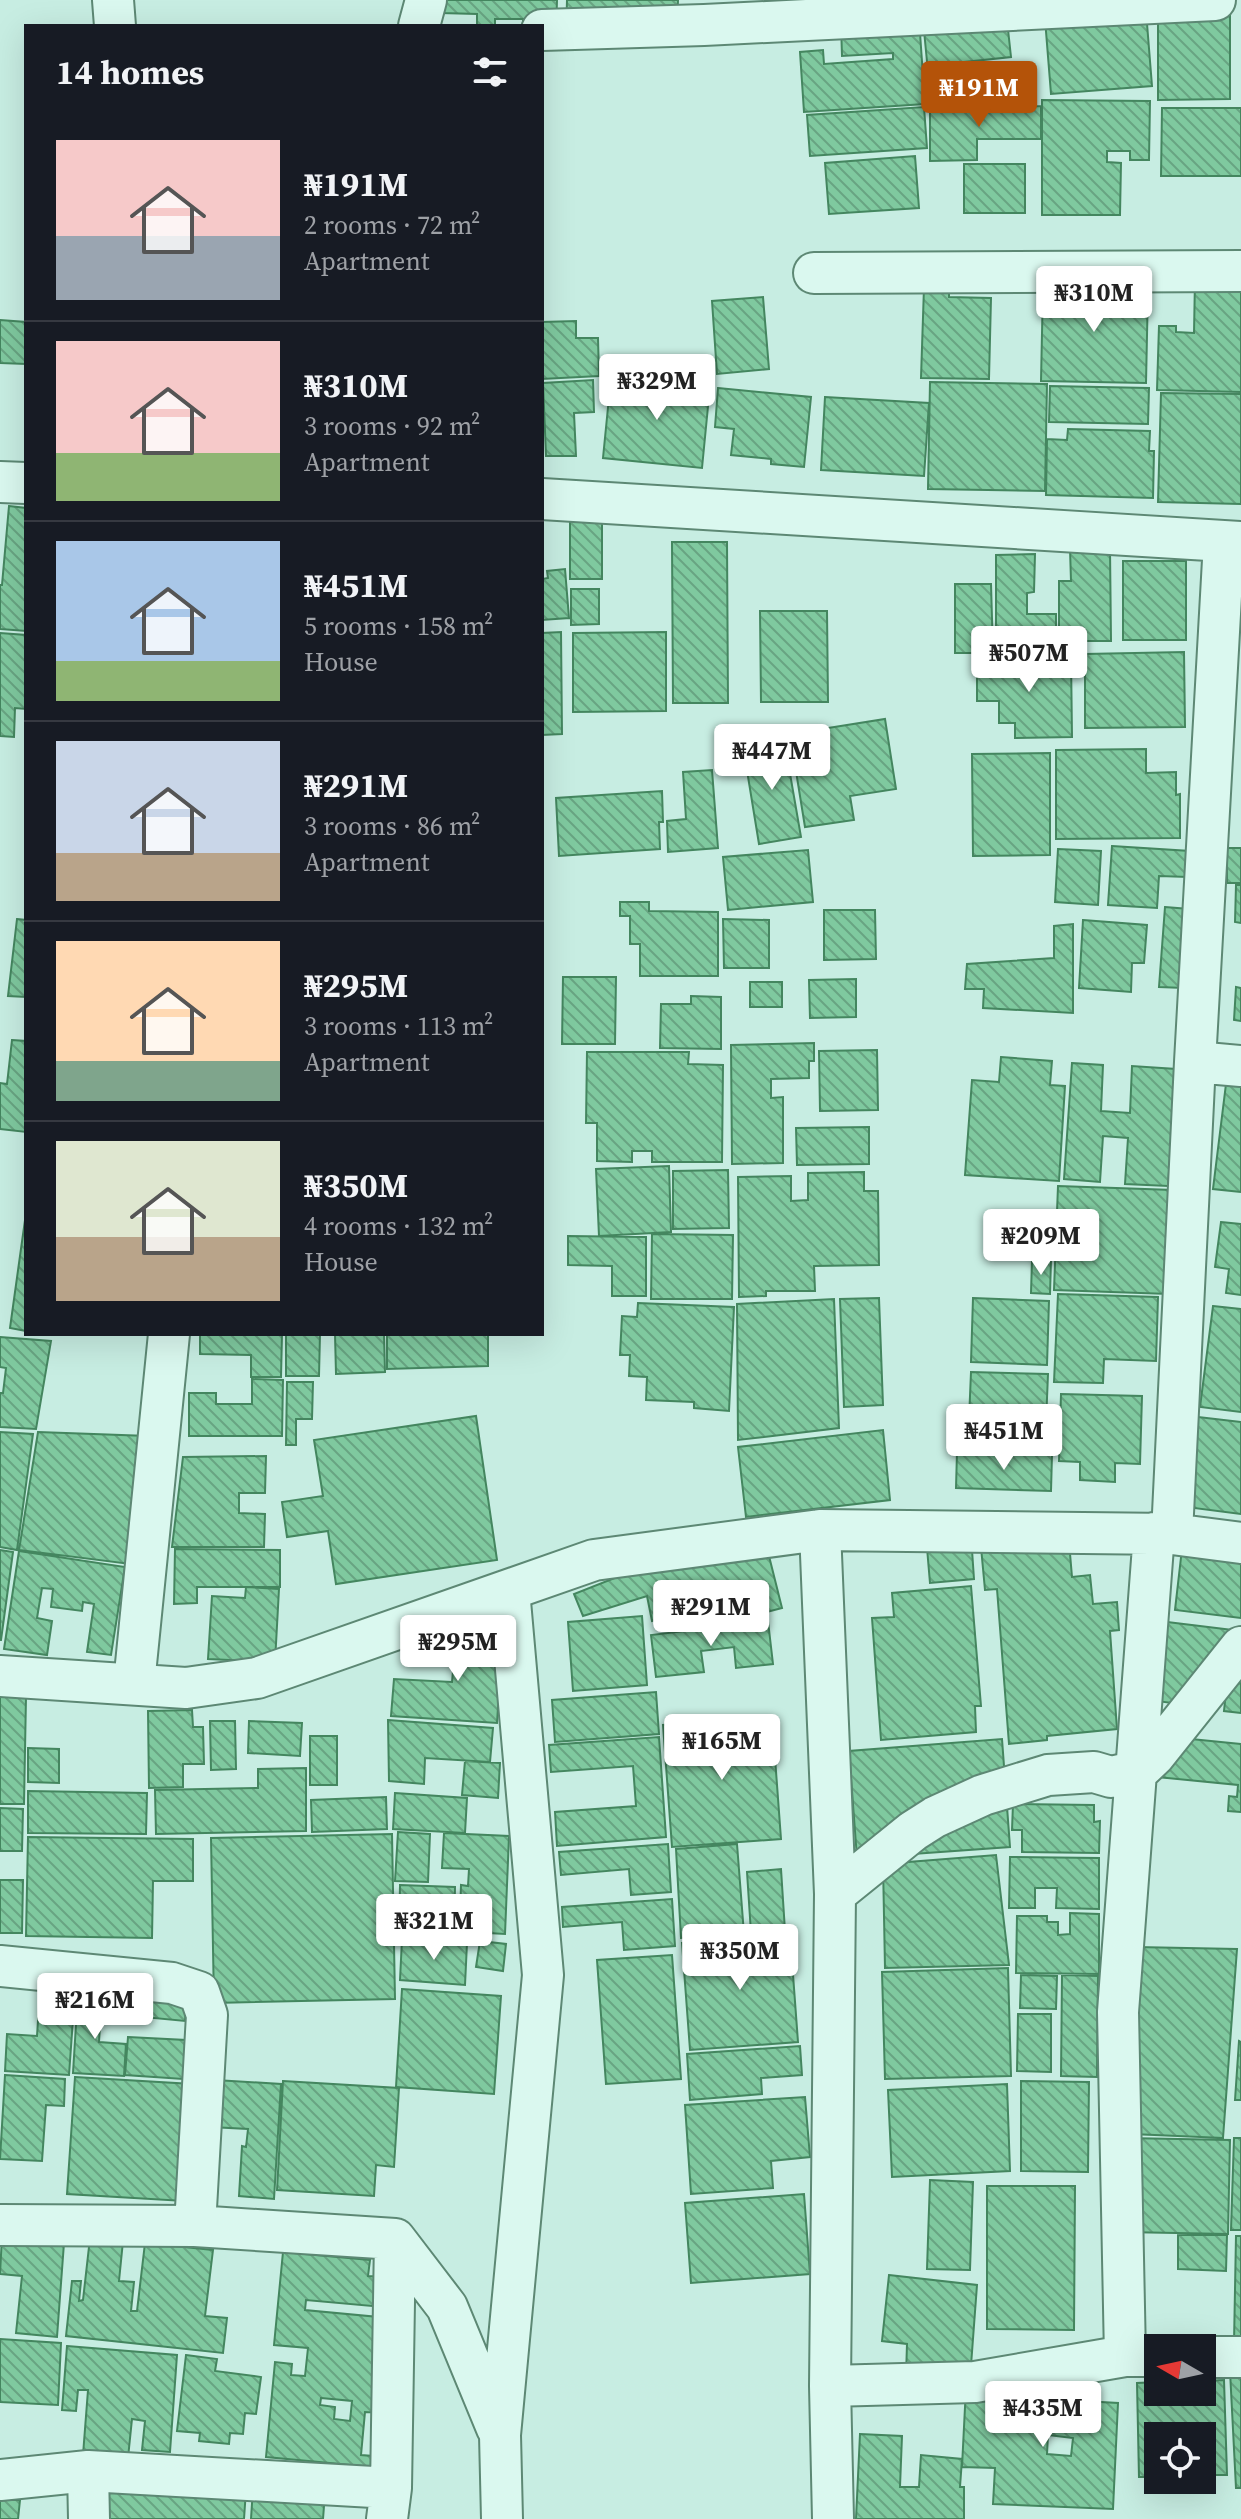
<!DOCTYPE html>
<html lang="en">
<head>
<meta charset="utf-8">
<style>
  :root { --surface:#171b24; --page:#242831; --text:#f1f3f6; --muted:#9ea1a6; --line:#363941; --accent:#b45309 }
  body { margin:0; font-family:"Source Serif 4",serif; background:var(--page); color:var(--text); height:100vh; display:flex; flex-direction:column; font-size:30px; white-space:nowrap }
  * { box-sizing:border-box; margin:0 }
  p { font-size:26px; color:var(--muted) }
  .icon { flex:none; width:44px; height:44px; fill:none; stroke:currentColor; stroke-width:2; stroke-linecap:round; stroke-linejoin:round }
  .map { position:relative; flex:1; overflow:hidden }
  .drawer { position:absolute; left:24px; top:24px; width:520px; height:1312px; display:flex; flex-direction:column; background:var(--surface); border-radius:0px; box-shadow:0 8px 32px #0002 }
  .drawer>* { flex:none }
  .needle { width:52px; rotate:279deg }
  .fabs { position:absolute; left:1144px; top:2334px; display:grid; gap:16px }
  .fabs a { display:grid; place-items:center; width:72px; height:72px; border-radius:0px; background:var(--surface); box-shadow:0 8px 32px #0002; font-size:40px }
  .price { position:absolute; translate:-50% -68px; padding:0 18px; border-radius:8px; background:#fff; color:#222; font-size:26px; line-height:52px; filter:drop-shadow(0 2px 4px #0008) }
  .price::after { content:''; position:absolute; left:50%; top:48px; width:24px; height:18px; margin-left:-12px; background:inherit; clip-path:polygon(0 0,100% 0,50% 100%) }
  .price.current { background:var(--accent); color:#fff }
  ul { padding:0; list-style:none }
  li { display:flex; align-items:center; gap:24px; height:200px; padding:0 32px }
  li+li { border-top:2px solid var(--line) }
  li span { display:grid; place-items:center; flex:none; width:224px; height:160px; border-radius:0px; color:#555 }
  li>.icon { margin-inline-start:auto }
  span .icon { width:96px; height:96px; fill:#fffc; stroke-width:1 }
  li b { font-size:34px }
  h2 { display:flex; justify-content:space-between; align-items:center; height:96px; padding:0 32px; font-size:34px }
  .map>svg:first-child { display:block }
  .building { fill:url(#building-back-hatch); stroke:#44865f; stroke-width:2; fill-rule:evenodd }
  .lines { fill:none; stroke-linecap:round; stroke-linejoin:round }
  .minor-casing { stroke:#5d8874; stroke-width:44 }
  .minor { stroke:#daf8ef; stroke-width:40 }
</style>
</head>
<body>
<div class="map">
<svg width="1241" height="2519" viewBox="0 0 1241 2519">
  <defs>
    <pattern id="building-back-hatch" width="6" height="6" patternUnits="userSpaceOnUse" patternTransform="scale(2)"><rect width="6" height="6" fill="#7fc99f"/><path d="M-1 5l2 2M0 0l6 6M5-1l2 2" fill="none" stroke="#68a482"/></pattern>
  </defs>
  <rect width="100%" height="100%" fill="#c7ede2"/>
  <path class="building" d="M441,0H557L556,35L523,26V19H495V26H477V14L441,13Z
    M567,0H678L677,24L566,39Z
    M1158,7H1230V99L1158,100Z
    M1006,11L1011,57L965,62L969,100L931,103L923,20Z
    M1146,11L1152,86L1051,94L1045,19Z
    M919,19L925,104L804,112L800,52L823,50L824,64L893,59V53L842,56L841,24Z
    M1011,63L1015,94L975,98L971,67Z
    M1042,100L1150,101L1149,160H1130V151H1107V162L1121,163L1120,215H1042Z
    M1041,106V139H977V160L930,161V108Z
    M924,107L927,148L810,156L807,115Z
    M1162,108H1241V176H1161Z
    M915,156L919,208L829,214L825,163Z
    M964,164H1025V213H964Z
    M1195,279L1241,280V392L1157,390L1159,326H1176V332L1194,333Z
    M1043,286L1148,288L1146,383L1041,381Z
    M924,287H949V297L991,298L989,379L921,378Z
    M763,297L769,369L717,374L712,301Z
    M0,320L26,322V364L0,363Z
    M576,321V338H598L599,376L542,379V322Z
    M611,377L710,386L702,468L603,458Z
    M593,380L594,412L574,413L576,456H546L543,383Z
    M930,382L1047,384L1045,491L928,489Z
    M1050,386L1149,388L1148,424L1049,422Z
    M718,388L811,397L804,467L771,464V459L731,455L734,429L715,427Z
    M1161,393L1241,394V504L1158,502Z
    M825,397L929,403L924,476L821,470Z
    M1068,429L1150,431L1149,451H1154L1153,498L1046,495L1047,439L1067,440Z
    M9,506L26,508V631L0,629V585H2Z
    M570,519H602V579H570Z
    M672,542H727L728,703H673Z
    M1070,549H1110L1111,641H1059V581H1071Z
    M1035,554L1034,592L1027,593V614H1056V648L996,649V555Z
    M1123,561H1186V640H1123Z
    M565,569L569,618L542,620V579L548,578L547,571Z
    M955,584H991L993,653H955Z
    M571,589H599V624L571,625Z
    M760,611H827L828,702H761Z
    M561,632L562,734L542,735V633Z
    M666,632V711L573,712V633Z
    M0,633L26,635V709L15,708L14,737L0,736Z
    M1184,652L1185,727L1085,728V654Z
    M1071,657L1072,737L1015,738V723H999V701H977V658Z
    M885,719L896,789L850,796L854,820L805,827L790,734Z
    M784,739L801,837L759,844L743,746Z
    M1146,749V773L1176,772V795L1180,794V838L1056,839V750Z
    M1050,753V855L973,856L972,754Z
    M712,770L718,848L668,852L667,821L686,819L683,772Z
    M662,791L663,822H659L660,849L559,856L556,798Z
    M1112,846L1190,851L1188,877L1159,876L1157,908L1108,905Z
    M1227,848H1241V883H1227Z
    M1058,849L1101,851L1098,905L1055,902Z
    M808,850L813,902L728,910L723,857Z
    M1236,885H1241V923L1235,922Z
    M620,902H649V911L718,912V976H640V944H630V916H620Z
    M1165,907L1189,909L1184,988L1159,987Z
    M824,910H875L876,959L824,960Z
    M17,919L26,920V997L8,996Z
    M723,919L769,920V968H724Z
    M1083,920L1147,925L1144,963H1132L1131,992L1079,988Z
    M1073,924V1013L983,1008L984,989H965L967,964L1054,958V926Z
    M563,977H616L615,1044H562Z
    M856,979V1017L810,1018L809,980Z
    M750,982H782V1007H750Z
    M1236,987L1241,988V1021L1234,1020Z
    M691,996L721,997V1049L660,1048L661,1004H691Z
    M12,1040L26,1041V1132L0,1129V1083L7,1084Z
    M814,1043V1061H809V1078L771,1079V1098L783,1097V1163L732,1164L731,1045Z
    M877,1050L878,1110L820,1111L819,1051Z
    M587,1052H689L688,1064L723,1065L722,1162H652V1151H632V1162L597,1161V1123H586Z
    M1001,1057L1052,1061L1050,1085L1065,1086L1059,1181L965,1175L972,1080L999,1082Z
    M1072,1063L1103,1065L1101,1111L1130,1113L1132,1066L1176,1069L1168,1186L1125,1184L1128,1138L1103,1136L1100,1182L1064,1179Z
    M1227,1076L1241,1078V1192L1213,1189Z
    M869,1127V1164L797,1165L796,1128Z
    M669,1166L671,1232L599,1236L596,1169Z
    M728,1170L729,1228L673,1229V1171Z
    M864,1172V1191H878L879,1265L814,1266L815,1291H766V1296L739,1297L738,1177L791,1176V1201L808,1200V1173Z
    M1058,1186L1173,1190L1169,1294L1054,1290Z
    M25,1220H26V1331L10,1328Z
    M1221,1222L1241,1224V1295L1226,1293L1229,1269L1215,1267Z
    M652,1234L733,1235L732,1299H651Z
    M568,1236L646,1237V1296H612V1266L568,1265Z
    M1032,1260H1051L1050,1294L1031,1293Z
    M1058,1294L1158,1297L1156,1361L1104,1359L1103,1383L1054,1382Z
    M879,1298L883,1405L844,1407L840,1299Z
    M973,1298L1049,1301L1047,1365L971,1362Z
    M834,1299L839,1428L738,1440L737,1304Z
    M638,1303L734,1307L729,1411L694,1408V1402L646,1400L647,1377L629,1376L630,1355H620L622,1316L637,1317Z
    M1213,1306L1241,1309V1412L1200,1407Z
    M200,1334H282L281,1377H251V1355L200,1354Z
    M286,1334H320L319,1376H286Z
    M335,1334H384L385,1372L336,1374Z
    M387,1334H488V1366L387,1369Z
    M0,1337L51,1341L36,1429L0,1427V1393H3L6,1368L0,1367Z
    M971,1372L1048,1374L1045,1447L968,1444Z
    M252,1379L283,1380L282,1436H189V1393H216V1404H252Z
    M287,1382H313L312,1419H296V1445H286Z
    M1061,1394L1142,1396L1140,1464L1115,1463V1482L1080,1480V1462L1059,1461Z
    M476,1416L497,1560L336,1584L328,1531L287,1537L282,1502L323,1496L314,1440Z
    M1198,1417L1241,1422V1514L1186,1507Z
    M883,1430L890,1500L746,1517L738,1447Z
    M0,1432L33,1434L17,1550L0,1547Z
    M38,1432L148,1436L130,1564L19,1550Z
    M957,1452L1052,1455L1051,1491L956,1488Z
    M266,1456L265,1493H239V1513L265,1514L264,1547H172L183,1457Z
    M970,1521L974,1579L930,1583L925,1524Z
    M1068,1530L1072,1577L1090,1575L1093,1604L1117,1602L1119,1630L1110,1631L1117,1729L1047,1736V1740L1009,1744L997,1589L985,1590L981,1547Z
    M1183,1540L1241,1547V1618L1175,1610Z
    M766,1544L782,1608L728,1622L720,1586L680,1595L684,1613L652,1621L647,1596L583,1616L574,1594L640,1568Z
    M175,1549L280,1550V1587H197V1603L174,1604Z
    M0,1550L13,1552L1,1640H0Z
    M19,1551L125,1567L111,1655L87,1652L94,1604L83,1602L82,1611L51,1607L53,1589L42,1588L37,1618L52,1621L47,1655L4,1649Z
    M971,1586L981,1706H975L976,1732L881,1740L872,1618L894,1617L892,1593Z
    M246,1587L279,1589L275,1662L208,1659L212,1596L245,1598Z
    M642,1616L647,1685L573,1691L568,1622Z
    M768,1621L773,1664L736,1668L734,1647L701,1651L704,1672L656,1677L651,1635Z
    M1159,1621L1241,1631V1713L1224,1711L1228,1672L1204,1707L1148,1700Z
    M457,1626L503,1630L497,1723L391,1716L394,1679L452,1682Z
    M656,1692L659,1734L555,1742L552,1700Z
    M0,1697H26L24,1804H0Z
    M192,1710L193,1727H203L204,1764H183V1787L149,1788L148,1711Z
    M772,1717L781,1839L672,1847L663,1725Z
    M388,1720L493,1728L490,1762L425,1758L424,1784L389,1781Z
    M210,1721H235L236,1769L211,1770Z
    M249,1721L302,1723L300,1756L248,1753Z
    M1151,1735L1241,1744V1812L1228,1811L1229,1796L1237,1797L1238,1785L1147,1776Z
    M310,1736H337V1785H310Z
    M659,1737L666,1837L557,1846L555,1812L636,1806L633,1766L551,1772L549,1745Z
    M1002,1739L1010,1847L857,1858L849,1751Z
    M28,1748L59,1749V1783L28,1782Z
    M465,1761L500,1763L498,1798L462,1795Z
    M306,1768V1831L156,1834L155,1790L258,1788V1769Z
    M28,1791L147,1793L146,1834L28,1833Z
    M395,1793L467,1798L465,1833L393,1829Z
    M386,1797L387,1829L312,1832L311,1800Z
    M1013,1804L1094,1805V1822L1100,1821L1099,1853L1022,1852V1830H1012Z
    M0,1808L23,1809L22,1851H0Z
    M398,1832L430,1834L428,1882L395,1881Z
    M444,1833L509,1836L505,1934L470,1932L471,1915H460L461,1885L468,1886L469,1869L442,1868Z
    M392,1834L395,1999L214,2003L211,1838Z
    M28,1837L193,1839V1881H153L152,1938L26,1936Z
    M668,1844L671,1892L631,1895L629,1869L561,1875L559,1852Z
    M737,1844L744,1934L681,1938L676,1849Z
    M996,1855L1009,1965L885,1968L883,1864Z
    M1010,1857L1099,1858V1909L1056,1908L1057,1888H1035V1908H1009Z
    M781,1869L785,1931L751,1933L747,1872Z
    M0,1880H23L22,1933H0Z
    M400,1885L455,1887L454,1938L399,1936Z
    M672,1899L675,1946L624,1950L622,1922L563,1927L562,1907Z
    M1070,1913L1099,1914V1974L1016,1973L1017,1916H1047V1922H1058V1935L1070,1934Z
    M790,1934L798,2042L690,2050L682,1943Z
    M402,1939L467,1943L465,1985L400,1980Z
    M480,1941L506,1944L503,1971L476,1967Z
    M1136,1947L1237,1949L1223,2138L1132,2134Z
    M672,1955L681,2079L606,2084L597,1960Z
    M1008,1968L1011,2076L885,2079L882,1972Z
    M1021,1975L1057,1976L1056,2009L1020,2008Z
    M1062,1975L1098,1976L1097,2077L1061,2076Z
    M40,1989L75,1991L69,2075L5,2071L7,2034L37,2036Z
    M402,1989L501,1996L494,2094L396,2087Z
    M78,1992L102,1993L99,2042L126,2044L124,2076L73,2073Z
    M122,1994L187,1999L185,2021L144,2017V2024L120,2023Z
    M1018,2014H1051V2072L1017,2071Z
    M128,2037L186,2040L183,2079L125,2075Z
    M1239,2041L1241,2042V2100H1235Z
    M800,2046L802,2075L761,2078L762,2094L690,2100L687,2054Z
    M5,2075L65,2079L64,2106L46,2105L42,2161L0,2159Z
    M75,2077L192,2084L184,2201L67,2194Z
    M215,2080L281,2084L274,2199L239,2196L242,2146L246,2147L248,2129L211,2127Z
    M283,2081L399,2088L394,2167L376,2165L374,2196L277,2190Z
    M1021,2081L1089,2082L1088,2172L1021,2171Z
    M1007,2084L1010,2171L892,2177L888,2090Z
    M805,2097L810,2157L771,2161L773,2188L691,2194L685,2105Z
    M1126,2138L1230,2140L1228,2234L1124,2232Z
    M1234,2138H1241V2230H1231Z
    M930,2180L973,2182L970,2270L927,2269Z
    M987,2186H1075L1074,2330L987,2329Z
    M804,2194L810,2274L691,2283L685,2203Z
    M1178,2235H1227L1226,2271L1178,2269Z
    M2,2236L64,2243L57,2337L16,2333L22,2276L0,2274Z
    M1236,2236H1241V2343H1234Z
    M90,2238L123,2241L119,2281L134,2282L131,2311H137L145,2243L213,2250L205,2316L227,2318L223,2353L66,2336L72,2281H81L79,2301L83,2300Z
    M283,2252L370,2260L368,2276L386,2277L383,2307L306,2300L305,2310L389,2318L381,2413L365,2412L361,2455L373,2456L372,2467L266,2457L275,2362L292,2364L291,2375L305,2376L308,2348L274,2345ZM321,2398L352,2401L350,2421L334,2419L335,2407L320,2405Z
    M889,2275L977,2285L970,2379L906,2376L907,2344L882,2341Z
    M0,2339L61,2343L58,2405L0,2402Z
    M67,2346L177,2355L170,2452L142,2450L145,2421L132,2419L128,2458L83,2455L88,2390H78L76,2411L62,2410Z
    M186,2355L217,2359L215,2371L261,2377L256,2414L245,2413L243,2434L230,2433L229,2444L199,2441L200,2433L177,2431Z
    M1241,2370V2488H1236L1230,2371Z
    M1224,2380L1227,2475H1202V2436H1158V2477H1139L1137,2383L1158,2382V2392H1202V2381Z
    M966,2387L993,2396L1118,2403L1113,2509L993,2504L995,2468L962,2467ZM1048,2435L1073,2438L1071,2456L1047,2454Z
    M860,2434L902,2436L900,2487H919L921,2455L962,2459L960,2487H964V2519H856Z
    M102,2480L246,2490L244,2519H100Z
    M253,2488L325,2493L323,2519H251Z
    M0,2500H20L18,2519H0Z"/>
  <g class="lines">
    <defs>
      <path id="minor" d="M113,0L115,26
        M419,26L426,0
        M542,30L704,25L1215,0
        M814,273L1241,271
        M0,482L26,483
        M542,499L1241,542
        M1195,1062L1241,1066
        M820,1530L835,1894L830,2386L833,2519
        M1172,1534L1195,1062L1224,542
        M0,1676L186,1688L257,1678L594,1560L820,1530L1172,1534L1241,1543
        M134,1684L169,1334
        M835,1894L913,1831L935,1817L983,1795L1048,1775L1094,1772L1111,1777L1138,1771L1154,1756L1241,1647
        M0,1966L172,1983L199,1992L207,2015L195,2226
        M0,2225L195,2226L395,2239L447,2307L497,2428
        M1125,2356L1118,2012L1154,1533
        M1202,2357H1241
        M830,2386L975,2382L1125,2356H1158
        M88,2471L89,2519
        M0,2480L88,2471L391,2488
        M387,2519L391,2488L395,2239
        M502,2519L500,2435L543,1975L509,1590"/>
    </defs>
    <use href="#minor" class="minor-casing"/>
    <use href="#minor" class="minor"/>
  </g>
</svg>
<div class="fabs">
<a><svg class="needle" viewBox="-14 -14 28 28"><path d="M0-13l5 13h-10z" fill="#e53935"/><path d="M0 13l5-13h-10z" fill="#9ea1a6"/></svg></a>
<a><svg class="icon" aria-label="locate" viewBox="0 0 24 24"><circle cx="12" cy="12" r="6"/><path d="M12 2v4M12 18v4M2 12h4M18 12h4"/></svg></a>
</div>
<b class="price current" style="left:979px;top:129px">₦191M</b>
<b class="price" style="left:1094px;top:334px">₦310M</b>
<b class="price" style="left:657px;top:422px">₦329M</b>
<b class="price" style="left:1029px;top:694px">₦507M</b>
<b class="price" style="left:772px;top:792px">₦447M</b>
<b class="price" style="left:1041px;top:1277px">₦209M</b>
<b class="price" style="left:1004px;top:1472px">₦451M</b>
<b class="price" style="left:711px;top:1648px">₦291M</b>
<b class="price" style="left:458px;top:1683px">₦295M</b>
<b class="price" style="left:722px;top:1782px">₦165M</b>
<b class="price" style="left:434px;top:1962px">₦321M</b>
<b class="price" style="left:740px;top:1992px">₦350M</b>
<b class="price" style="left:95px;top:2041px">₦216M</b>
<b class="price" style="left:1043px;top:2449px">₦435M</b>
<section class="drawer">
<h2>14 homes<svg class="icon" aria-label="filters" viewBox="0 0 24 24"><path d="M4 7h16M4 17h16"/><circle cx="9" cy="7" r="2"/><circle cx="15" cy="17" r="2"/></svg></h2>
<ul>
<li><span style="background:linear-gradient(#f6c9c9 60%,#9aa5b1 0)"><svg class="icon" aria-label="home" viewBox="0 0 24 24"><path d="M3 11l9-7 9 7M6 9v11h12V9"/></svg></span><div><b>₦191M</b><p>2 rooms · 72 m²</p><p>Apartment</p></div></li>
<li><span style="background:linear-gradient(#f6c9c9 70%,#8fb573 0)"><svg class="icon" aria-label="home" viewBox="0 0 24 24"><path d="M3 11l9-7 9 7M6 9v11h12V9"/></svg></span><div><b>₦310M</b><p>3 rooms · 92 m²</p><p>Apartment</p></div></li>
<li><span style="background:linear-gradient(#a9c7e8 75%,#8fb573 0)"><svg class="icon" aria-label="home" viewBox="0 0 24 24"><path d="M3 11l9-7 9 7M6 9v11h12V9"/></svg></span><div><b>₦451M</b><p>5 rooms · 158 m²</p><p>House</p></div></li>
<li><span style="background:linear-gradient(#c9d6e8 70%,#b9a48a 0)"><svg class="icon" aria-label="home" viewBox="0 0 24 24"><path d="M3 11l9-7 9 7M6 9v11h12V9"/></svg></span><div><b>₦291M</b><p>3 rooms · 86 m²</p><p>Apartment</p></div></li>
<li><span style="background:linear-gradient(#ffd9b3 75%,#7fa58c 0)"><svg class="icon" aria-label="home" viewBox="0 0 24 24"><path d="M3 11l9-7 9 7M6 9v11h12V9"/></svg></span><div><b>₦295M</b><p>3 rooms · 113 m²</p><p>Apartment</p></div></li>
<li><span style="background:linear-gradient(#dfe7d0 60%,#b9a48a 0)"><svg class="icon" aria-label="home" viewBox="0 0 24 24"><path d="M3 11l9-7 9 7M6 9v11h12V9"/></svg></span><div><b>₦350M</b><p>4 rooms · 132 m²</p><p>House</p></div></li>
</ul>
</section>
</div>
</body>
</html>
